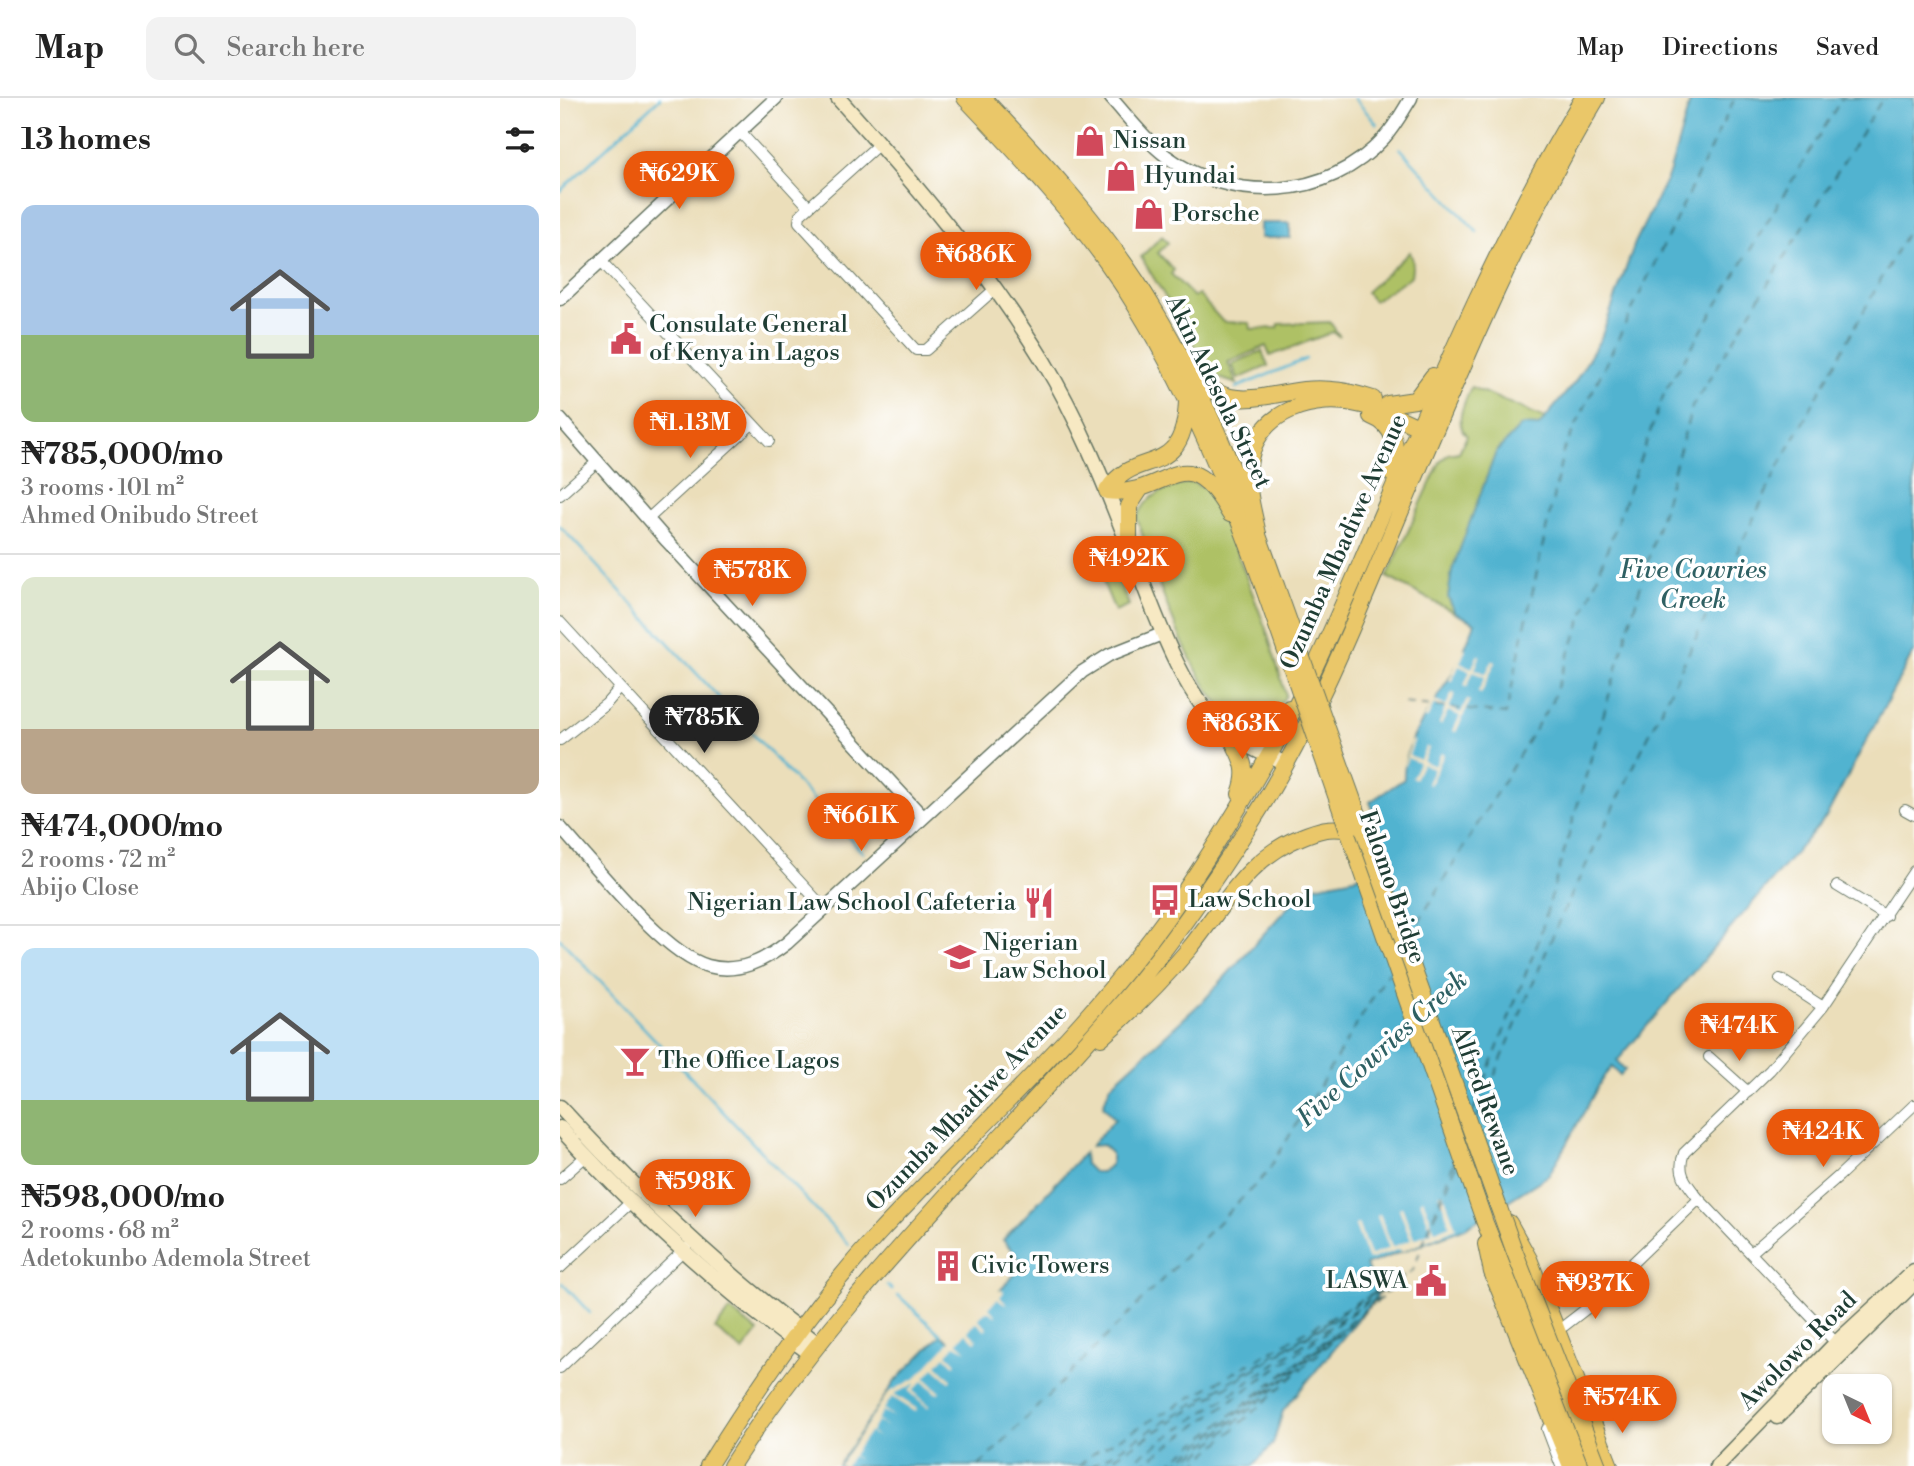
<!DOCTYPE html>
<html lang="en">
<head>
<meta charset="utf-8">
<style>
  :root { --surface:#fff; --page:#f2f2f2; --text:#222; --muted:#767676; --line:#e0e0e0; --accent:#ea580c }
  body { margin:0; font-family:"Libre Bodoni",serif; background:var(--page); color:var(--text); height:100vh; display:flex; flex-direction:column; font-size:26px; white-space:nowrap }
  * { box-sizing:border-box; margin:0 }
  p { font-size:23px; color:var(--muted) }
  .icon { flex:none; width:38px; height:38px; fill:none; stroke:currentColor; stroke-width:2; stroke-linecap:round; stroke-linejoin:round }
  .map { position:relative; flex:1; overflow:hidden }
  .drawer { display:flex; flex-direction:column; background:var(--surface); width:560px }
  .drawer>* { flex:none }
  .needle { width:46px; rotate:137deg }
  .buttons { position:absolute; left:1262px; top:1276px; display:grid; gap:14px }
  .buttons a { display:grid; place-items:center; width:70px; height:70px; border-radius:14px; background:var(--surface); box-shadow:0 2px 5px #0004; font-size:35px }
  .price { position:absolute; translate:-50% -60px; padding:0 16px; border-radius:24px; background:var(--accent); color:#fff; font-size:23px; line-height:46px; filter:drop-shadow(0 2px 4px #0008) }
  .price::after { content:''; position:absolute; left:50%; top:42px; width:21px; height:16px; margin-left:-10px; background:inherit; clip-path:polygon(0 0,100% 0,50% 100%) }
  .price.on { background:#222; color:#fff }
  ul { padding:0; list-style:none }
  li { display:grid; align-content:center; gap:14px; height:371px; padding:0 21px }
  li+li { border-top:2px solid var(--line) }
  li span { display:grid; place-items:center; height:217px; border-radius:14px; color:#555 }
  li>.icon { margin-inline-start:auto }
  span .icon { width:126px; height:126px; fill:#fffc; stroke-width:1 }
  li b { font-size:30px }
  h2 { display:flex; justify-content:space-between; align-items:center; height:84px; padding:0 21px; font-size:30px }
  header { display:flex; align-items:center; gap:42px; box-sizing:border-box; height:98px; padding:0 35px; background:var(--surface); border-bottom:2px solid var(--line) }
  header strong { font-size:33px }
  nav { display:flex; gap:38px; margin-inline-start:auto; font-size:24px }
  .search { width:490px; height:63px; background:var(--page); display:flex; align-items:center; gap:18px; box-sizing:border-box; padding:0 24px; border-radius:14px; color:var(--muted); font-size:26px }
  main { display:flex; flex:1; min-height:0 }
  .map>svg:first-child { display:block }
  .green { fill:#aec165; stroke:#667f4c; stroke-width:2 }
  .water { fill:#51b3d0; stroke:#387882; stroke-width:2 }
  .pier { fill:#ebdeba }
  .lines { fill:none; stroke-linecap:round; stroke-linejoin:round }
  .stream { stroke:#51b3d0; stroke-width:2.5 }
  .ferry { stroke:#2e6063; stroke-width:2; stroke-dasharray:9 7; stroke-linecap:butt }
  .minor-casing { stroke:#667563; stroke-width:12 }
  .tertiary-casing { stroke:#667563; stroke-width:15 }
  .secondary-casing { stroke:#667563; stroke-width:17 }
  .primary-casing { stroke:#667563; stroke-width:18 }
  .trunk-casing { stroke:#667563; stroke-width:18 }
  .minor { stroke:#fff; stroke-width:10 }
  .tertiary { stroke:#fff; stroke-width:12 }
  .secondary { stroke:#f7e9c3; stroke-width:14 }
  .primary { stroke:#eac769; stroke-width:16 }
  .trunk { stroke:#eac769; stroke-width:16 }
  .primary-bridge-casing { stroke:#667563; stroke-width:18; stroke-linecap:butt }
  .primary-bridge { stroke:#eac769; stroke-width:16 }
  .labels { text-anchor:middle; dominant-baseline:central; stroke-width:7; stroke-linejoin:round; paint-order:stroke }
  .poi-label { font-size:24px; fill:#1f3d34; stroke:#fff; text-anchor:start }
  .street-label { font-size:24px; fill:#1f3d34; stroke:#fff }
  .water-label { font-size:26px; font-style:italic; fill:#2e6063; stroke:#fff }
</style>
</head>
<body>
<header>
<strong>Map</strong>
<div class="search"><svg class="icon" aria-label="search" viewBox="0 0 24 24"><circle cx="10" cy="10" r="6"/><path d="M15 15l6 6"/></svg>Search here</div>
<nav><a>Map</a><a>Directions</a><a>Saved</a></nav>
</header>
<main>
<section class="drawer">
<h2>13 homes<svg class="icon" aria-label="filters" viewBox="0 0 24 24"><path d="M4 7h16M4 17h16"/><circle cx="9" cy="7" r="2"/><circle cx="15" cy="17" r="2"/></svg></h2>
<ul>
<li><span style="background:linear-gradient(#a9c7e8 60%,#8fb573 0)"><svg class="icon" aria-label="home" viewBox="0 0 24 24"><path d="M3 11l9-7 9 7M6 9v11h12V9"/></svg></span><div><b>₦785,000/mo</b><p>3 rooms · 101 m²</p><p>Ahmed Onibudo Street</p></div></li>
<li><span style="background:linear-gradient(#dfe7d0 70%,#b9a48a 0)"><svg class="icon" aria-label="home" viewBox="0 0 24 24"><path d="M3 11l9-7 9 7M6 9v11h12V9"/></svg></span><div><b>₦474,000/mo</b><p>2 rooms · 72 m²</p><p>Abijo Close</p></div></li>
<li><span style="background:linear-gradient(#bfe0f5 70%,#8fb573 0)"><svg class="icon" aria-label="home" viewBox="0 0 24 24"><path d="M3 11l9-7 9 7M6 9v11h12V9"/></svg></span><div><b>₦598,000/mo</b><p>2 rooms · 68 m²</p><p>Adetokunbo Ademola Street</p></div></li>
</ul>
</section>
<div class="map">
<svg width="1354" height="1368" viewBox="0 0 1354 1368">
  <rect width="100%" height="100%" fill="#fff"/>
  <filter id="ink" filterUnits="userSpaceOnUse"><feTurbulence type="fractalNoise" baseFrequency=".0143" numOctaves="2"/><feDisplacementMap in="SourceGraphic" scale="14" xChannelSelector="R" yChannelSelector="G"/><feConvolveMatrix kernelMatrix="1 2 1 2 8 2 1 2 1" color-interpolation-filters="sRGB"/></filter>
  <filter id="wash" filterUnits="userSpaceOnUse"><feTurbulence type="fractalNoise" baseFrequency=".00686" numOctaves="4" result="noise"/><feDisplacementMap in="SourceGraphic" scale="28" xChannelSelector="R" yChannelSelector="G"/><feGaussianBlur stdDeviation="1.57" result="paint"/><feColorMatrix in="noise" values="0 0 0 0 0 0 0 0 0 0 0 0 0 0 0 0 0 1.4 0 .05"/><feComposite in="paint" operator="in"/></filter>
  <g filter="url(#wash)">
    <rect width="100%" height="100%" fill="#ebdeba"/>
    <path class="green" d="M602,138L608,145L598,155L614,172L611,176L634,199L638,196L663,224L690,225L691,231L718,230L719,226L770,224L780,239L773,234L710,258L706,248L668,264L677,286L653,278L581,159Z
      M850,154L853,163L851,178L814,203L806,194Z
      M702,253L708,268L678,281L672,266Z
      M911,289L985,320L888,499L895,515L827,479L880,364L888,356L899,354L907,338C893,325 905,304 911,289Z
      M632,384L646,391L657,402L706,531L726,597C663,709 589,457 577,420C586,396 608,389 632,384Z
      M557,478L569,507L555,513L543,484Z
      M170,1212L198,1234L183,1253L155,1231Z"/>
    <path class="water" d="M1131,0H1354V553L1266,719L1057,963L1065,972L1060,977L1052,969L1044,978L989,1077L905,1130L806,1167L817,1198L723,1313L713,1346L693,1368H278L336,1282L381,1237L392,1246L464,1166L443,1142L524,1055L525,1066L533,1074H543L551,1066V1055L543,1047L531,1048L555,1021L543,1008L550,988L646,900L745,790L794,780L831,761L810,704L844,681C842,640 877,605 895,570C903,556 909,540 915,525L895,515L888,499L892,472L936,354L962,327L979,328L1015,284L1041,240L1075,145L1109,76Z
      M700,125H730V140H700Z"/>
    <path class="pier" d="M903,550L906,551L900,565L912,570L918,557L920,558L915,571L926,576L932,563L935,564L921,596L918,594L925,579L913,574L907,589L904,588L910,573L899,568L892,583L889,582Z
      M879,589L875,603L886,608L892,595L895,596L889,610L901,615L907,602L910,603L896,634L893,633L900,618L888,613L881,627L879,626L885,611L874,606L867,621L864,620Z
      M852,642L854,643L849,657L860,662L866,649L869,650L863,663L875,668L881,655L884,656L870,687L867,686L874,671L862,666L855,681L852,680L859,665L848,660L841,675Z
      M883,1094L896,1130L841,1154L840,1151L808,1162L795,1127L798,1126L810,1158L829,1150L817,1118L820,1117L832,1149L851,1142L839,1110L842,1109L854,1141L872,1134L860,1102L863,1101L875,1133L890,1127L879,1096Z
      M442,1192L444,1194L440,1199L448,1207L437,1201L429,1210L437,1219L427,1213L418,1221L427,1230L425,1232L416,1224L408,1233L417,1242L415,1244L406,1235L397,1244L407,1253L395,1247L387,1256L396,1265L394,1267L385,1258L377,1267L392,1282L390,1284L374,1270L365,1280L380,1294L378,1296L363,1283L353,1293L369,1308L368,1310L349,1293L356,1285L334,1296L357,1311L356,1314L332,1299L324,1311L334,1319L323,1313L317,1322L327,1329L317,1324L311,1334L319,1340L309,1334L300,1347L311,1354L300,1347L293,1357L299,1362L292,1358L286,1368H279L328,1295L356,1280L437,1193Z"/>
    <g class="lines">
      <path class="stream" d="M794,0L817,26
        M840,50L917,134
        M0,93L100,0
        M676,290L746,261
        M0,428L303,755
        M0,841L289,1147
        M2,1185L30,1215
        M327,1187L332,1192
        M338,1197L381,1237"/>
      <path class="ferry" d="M844,605L946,616L1003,354L1175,0
        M850,838L992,603L1105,293L1282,0
        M913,1014L979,841L1132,309L1323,0
        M916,1022L999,823L1218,370L1354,121
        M868,1135L897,1066
        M813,1197L829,1187
        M815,1206L831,1191
        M419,1368L707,1075L829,873
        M519,1368L534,1355L846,1176
        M532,1368L813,1196
        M541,1368L784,1215
        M565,1368L841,1180
        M580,1368L815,1199
        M607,1368L773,1236
        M613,1368L853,1172L895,1061
        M619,1368L774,1238
        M625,1368L815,1204
        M633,1368L805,1214"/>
    </g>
  </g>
  <g filter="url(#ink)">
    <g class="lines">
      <defs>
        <path id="minor" d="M180,34L249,109
          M319,46L240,117L239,124L356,252H366L435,191
          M41,163L209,343
          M0,397L38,363
          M89,420L192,326
          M0,524L265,811
          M0,642L46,606L60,590
          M1345,712L1354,717
          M1277,788L1326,818
          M1220,881L1263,909
          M1149,959L1188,994
          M0,1081L26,1058
          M1191,1155L1279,1078L1354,1007
          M0,1170L71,1104
          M1058,1179L1139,1101
          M1004,1228L1048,1194L1060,1195
          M1280,1249L1139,1101C1127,1086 1116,1075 1124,1055L1210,972L1263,909L1354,773
          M0,1270L126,1150
          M987,1331L1001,1368"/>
        <path id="tertiary" d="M551,0C569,20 585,42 606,58C672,107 768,102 824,40C835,28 843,13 851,0
          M0,201L216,0
          M0,321L107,443L363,719
          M0,729C33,765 104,857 148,868C178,876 204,863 227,845L522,574L549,557L602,536"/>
        <path id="secondary" d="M278,0C353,83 425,168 484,264C518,320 544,384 568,446C590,501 621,601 670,637C686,649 708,657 726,666
          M0,1009C79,1096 164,1175 258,1246
          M0,1030C76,1113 159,1190 250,1255
          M1217,1319L1350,1189
          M1157,1368L1276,1245L1354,1173"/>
        <path id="primary" d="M405,0C462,60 520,121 565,191C627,288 669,391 707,499
          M423,0C485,65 548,134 594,211C648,300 684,396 718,493
          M627,303C624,385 575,347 547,393C608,401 624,334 670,416
          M569,447V408L581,390
          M788,732L925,1125L1023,1368
          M949,1125L969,1161L1050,1368
          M926,1146L932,1174L1011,1368"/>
        <path id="trunk" d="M626,269C668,315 690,299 744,292C769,289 790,294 813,301
          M828,306L855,302L873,278
          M811,318C837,328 838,351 831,375
          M698,436C693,413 686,389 689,367C696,312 755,295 802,307C823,312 846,323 866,333
          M672,631C701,624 705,636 729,610
          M670,637C681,660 690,670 680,696
          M541,940C572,913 602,883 629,851C664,808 687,760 741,739C758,732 770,728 788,732
          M148,1368C199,1287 253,1207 318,1136C422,1025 540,921 625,793C668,729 708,664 742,595C773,534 798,470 826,407C885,268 945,129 1023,0
          M171,1368C282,1194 433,1054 567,898C613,844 653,785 691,725C752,630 794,525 837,422C898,278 957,134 1037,0"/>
      </defs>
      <use href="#minor" class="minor-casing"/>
      <use href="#tertiary" class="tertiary-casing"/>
      <use href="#secondary" class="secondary-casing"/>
      <use href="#primary" class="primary-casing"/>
      <use href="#trunk" class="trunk-casing"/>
      <use href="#minor" class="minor"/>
      <use href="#tertiary" class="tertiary"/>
      <use href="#secondary" class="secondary"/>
      <use href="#primary" class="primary"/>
      <use href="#trunk" class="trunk"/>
      <defs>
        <path id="primary-bridge" d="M718,493L954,1152L1038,1368
          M707,499L788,732"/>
      </defs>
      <use href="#primary-bridge" class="primary-bridge-casing"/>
      <use href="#primary-bridge" class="primary-bridge"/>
    </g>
  </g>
  <defs>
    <symbol id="shop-bare" viewBox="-9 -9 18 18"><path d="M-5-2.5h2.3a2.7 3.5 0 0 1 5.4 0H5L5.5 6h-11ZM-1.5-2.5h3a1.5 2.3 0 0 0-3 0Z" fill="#d1495b" stroke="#fff" stroke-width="2.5" paint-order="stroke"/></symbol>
    <symbol id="civic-bare" viewBox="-9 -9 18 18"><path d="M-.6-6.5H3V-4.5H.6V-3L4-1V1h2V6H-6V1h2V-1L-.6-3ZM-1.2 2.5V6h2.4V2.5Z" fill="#d1495b" stroke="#fff" stroke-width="2.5" paint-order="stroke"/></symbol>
    <symbol id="bus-bare" viewBox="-9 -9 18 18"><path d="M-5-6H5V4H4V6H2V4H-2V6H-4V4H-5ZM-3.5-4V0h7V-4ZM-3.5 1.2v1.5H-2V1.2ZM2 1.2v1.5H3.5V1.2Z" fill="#d1495b" stroke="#fff" stroke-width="2.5" paint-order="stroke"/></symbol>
    <symbol id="restaurant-bare" viewBox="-9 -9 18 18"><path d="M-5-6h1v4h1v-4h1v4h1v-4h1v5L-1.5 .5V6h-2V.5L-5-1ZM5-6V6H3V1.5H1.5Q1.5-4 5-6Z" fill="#d1495b" stroke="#fff" stroke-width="2.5" paint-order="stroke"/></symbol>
    <symbol id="university-bare" viewBox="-9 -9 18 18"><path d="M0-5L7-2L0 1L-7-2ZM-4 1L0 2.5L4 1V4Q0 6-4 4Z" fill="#d1495b" stroke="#fff" stroke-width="2.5" paint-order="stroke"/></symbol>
    <symbol id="bar-bare" viewBox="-9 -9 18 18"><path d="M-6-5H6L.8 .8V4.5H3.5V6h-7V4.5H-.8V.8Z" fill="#d1495b" stroke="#fff" stroke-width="2.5" paint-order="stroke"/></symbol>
    <symbol id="building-bare" viewBox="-9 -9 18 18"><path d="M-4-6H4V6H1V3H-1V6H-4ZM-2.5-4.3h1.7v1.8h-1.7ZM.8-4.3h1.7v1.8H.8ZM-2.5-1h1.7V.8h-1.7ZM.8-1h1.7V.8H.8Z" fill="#d1495b" stroke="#fff" stroke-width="2.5" paint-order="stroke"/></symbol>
  </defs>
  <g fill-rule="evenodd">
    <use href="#shop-bare" x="508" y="21" width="44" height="44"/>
    <use href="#shop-bare" x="539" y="56" width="44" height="44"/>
    <use href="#shop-bare" x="567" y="94" width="44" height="44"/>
    <use href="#civic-bare" x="44" y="219" width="44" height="44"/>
    <use href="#bus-bare" x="583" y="780" width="44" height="44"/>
    <use href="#restaurant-bare" x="457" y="783" width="44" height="44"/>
    <use href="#university-bare" x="378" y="837" width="44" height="44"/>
    <use href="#bar-bare" x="53" y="941" width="44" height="44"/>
    <use href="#building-bare" x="366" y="1146" width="44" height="44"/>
    <use href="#civic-bare" x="849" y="1161" width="44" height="44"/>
  </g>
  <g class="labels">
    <g class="poi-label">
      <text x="553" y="43">Nissan</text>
      <text x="584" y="78">Hyundai</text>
      <text x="612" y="116">Porsche</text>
      <text x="89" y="227">Consulate General<tspan x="89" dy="28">of Kenya in Lagos</tspan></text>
      <text x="628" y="802">Law School</text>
      <text x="456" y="805" text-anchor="end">Nigerian Law School Cafeteria</text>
      <text x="423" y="845">Nigerian<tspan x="423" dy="28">Law School</tspan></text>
      <text x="98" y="963">The Office Lagos</text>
      <text x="411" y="1168">Civic Towers</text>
      <text x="848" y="1183" text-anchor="end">LASWA</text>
    </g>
    <g class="street-label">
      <text transform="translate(658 294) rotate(64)">Akin Adesola Street</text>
      <text transform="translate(784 444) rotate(-66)">Ozumba Mbadiwe Avenue</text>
      <text transform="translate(832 789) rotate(71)">Falomo Bridge</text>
      <text transform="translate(925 1003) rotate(70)">Alfred Rewane</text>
      <text transform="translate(407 1010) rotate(-46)">Ozumba Mbadiwe Avenue</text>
      <text transform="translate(1238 1253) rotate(-45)">Awolowo Road</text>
    </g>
    <g class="water-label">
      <text x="1133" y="472">Five Cowries<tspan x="1133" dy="30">Creek</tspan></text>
      <text transform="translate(822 951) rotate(-42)">Five Cowries Creek</text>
    </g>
  </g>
</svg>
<div class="buttons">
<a><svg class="needle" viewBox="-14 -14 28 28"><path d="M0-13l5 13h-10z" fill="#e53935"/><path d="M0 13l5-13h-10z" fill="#767676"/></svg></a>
</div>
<b class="price" style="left:119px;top:113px">₦629K</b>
<b class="price" style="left:416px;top:194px">₦686K</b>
<b class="price" style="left:130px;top:362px">₦1.13M</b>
<b class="price" style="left:569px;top:498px">₦492K</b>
<b class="price" style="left:192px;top:510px">₦578K</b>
<b class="price on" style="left:144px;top:657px">₦785K</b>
<b class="price" style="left:682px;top:663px">₦863K</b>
<b class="price" style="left:301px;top:755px">₦661K</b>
<b class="price" style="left:1179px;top:965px">₦474K</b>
<b class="price" style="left:1263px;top:1071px">₦424K</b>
<b class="price" style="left:135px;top:1121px">₦598K</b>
<b class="price" style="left:1035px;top:1223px">₦937K</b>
<b class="price" style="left:1062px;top:1337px">₦574K</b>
</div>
</main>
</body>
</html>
